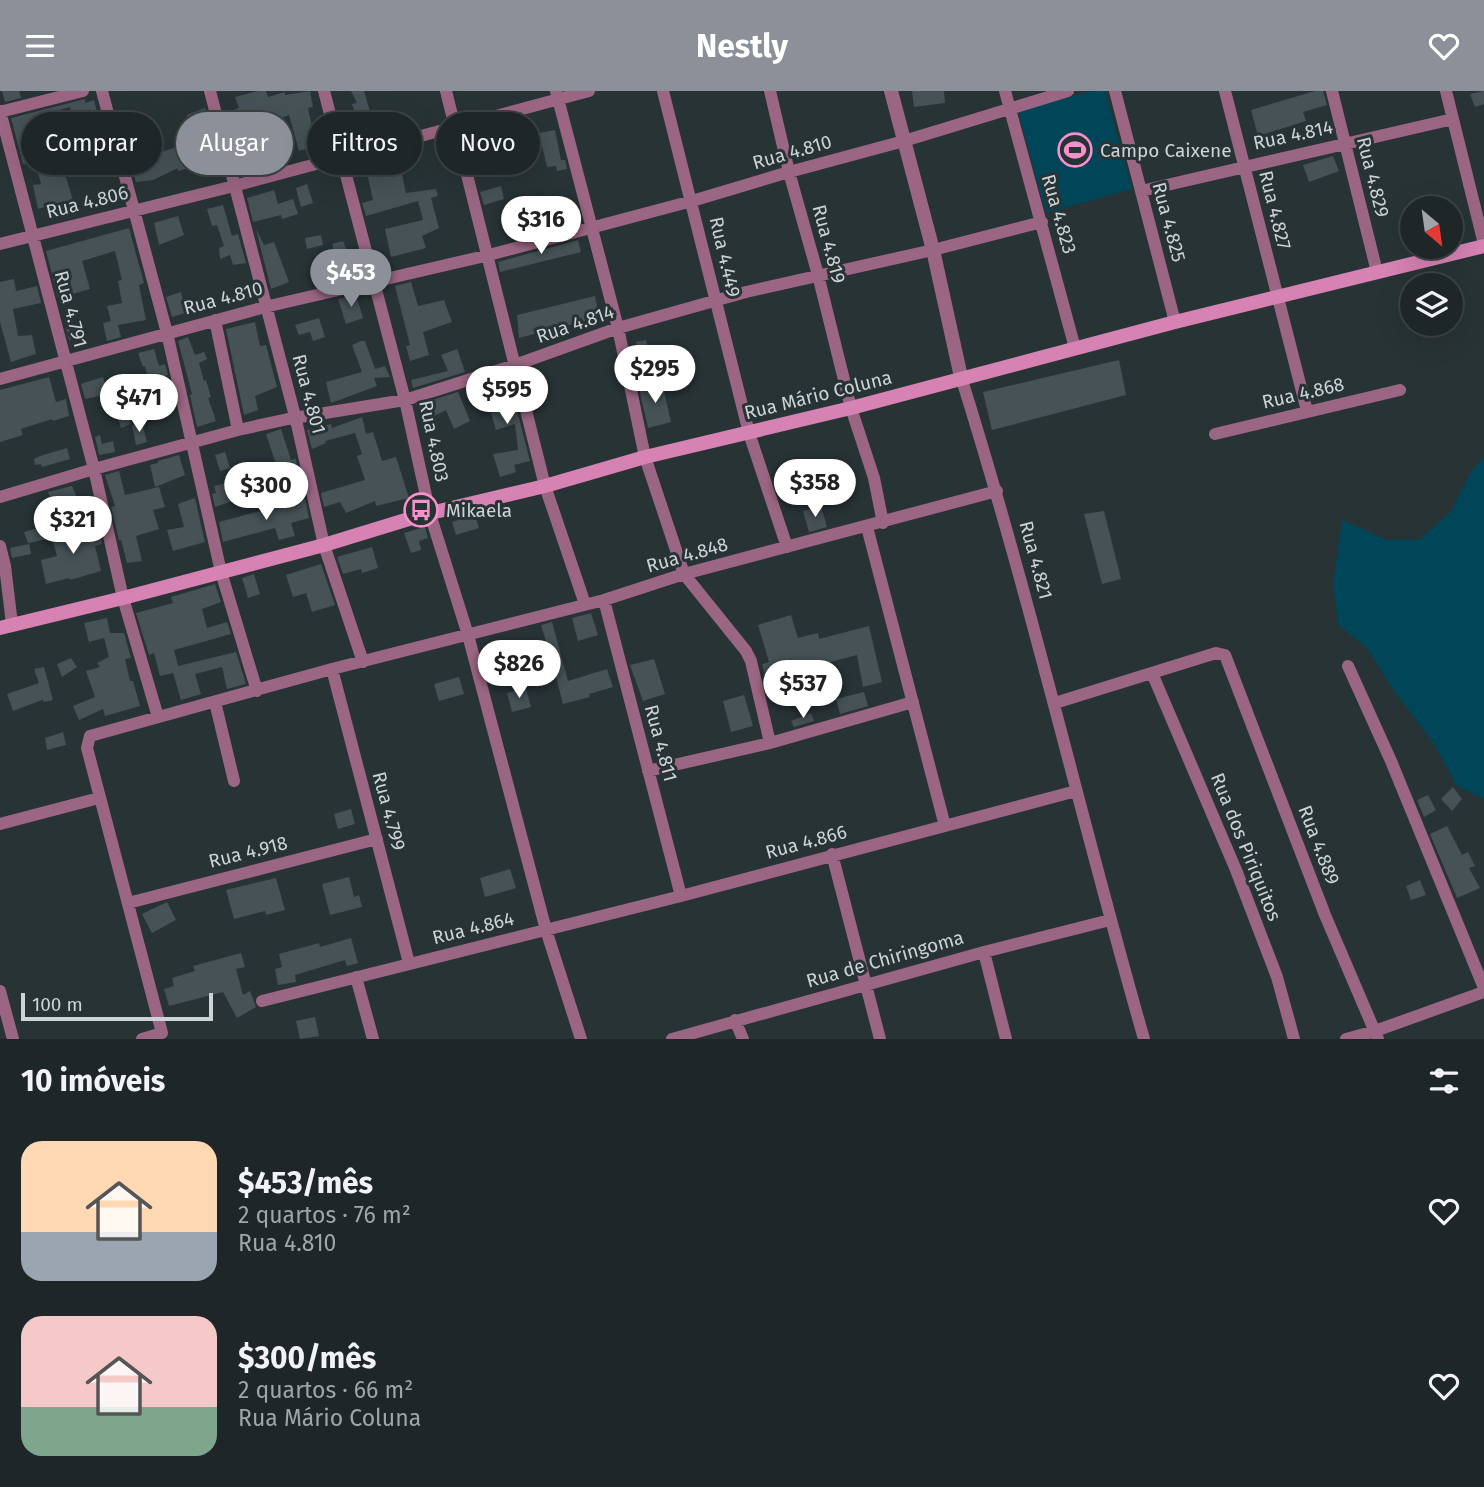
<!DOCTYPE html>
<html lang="pt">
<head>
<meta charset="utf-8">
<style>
  :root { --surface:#1e2628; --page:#262e30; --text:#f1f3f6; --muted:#a1a5a8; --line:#3c4345; --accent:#8c9099 }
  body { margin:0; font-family:"Fira Sans",sans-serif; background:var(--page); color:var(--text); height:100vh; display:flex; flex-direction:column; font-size:26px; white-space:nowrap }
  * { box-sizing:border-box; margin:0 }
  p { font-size:23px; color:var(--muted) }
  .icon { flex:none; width:38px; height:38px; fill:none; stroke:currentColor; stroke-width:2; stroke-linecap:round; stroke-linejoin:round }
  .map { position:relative; height:948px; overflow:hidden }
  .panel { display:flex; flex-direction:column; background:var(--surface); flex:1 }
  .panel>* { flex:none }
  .top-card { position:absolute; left:21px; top:21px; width:700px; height:63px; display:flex; gap:14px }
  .needle { width:46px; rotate:151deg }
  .buttons { position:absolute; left:1400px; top:105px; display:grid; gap:14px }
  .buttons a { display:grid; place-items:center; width:63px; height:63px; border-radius:50%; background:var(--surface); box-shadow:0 7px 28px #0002,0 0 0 2px var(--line); font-size:35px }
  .scale { position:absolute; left:21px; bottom:18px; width:192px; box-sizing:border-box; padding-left:7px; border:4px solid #cdd4d7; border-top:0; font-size:19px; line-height:24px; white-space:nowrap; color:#cdd4d7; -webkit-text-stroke:5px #283336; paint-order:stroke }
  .price { position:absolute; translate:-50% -60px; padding:0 16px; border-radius:24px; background:#fff; color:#222; font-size:23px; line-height:46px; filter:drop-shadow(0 2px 4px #0008) }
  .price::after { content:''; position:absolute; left:50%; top:42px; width:21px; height:16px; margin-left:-10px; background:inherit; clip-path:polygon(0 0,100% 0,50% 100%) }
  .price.active { background:var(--accent); color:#fff }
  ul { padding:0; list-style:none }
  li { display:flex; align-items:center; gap:21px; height:175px; padding:0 21px }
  li span { display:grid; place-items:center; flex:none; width:196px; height:140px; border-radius:21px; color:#555 }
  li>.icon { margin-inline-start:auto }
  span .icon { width:84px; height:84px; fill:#fffc; stroke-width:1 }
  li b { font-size:30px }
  h2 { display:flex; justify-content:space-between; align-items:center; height:84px; padding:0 21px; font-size:30px }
  .tag { padding:0 24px; border-radius:32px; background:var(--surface); box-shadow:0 7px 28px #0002,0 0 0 2px var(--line); font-size:24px; line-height:63px }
  .tag.active { background:var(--accent); color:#fff }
  header { display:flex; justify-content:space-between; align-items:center; height:91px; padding:0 21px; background:var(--accent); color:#fff; font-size:32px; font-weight:700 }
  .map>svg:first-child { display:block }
  .green { fill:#004658 }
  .building { fill:#465256 }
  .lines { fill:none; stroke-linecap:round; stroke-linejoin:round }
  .minor { stroke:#9b6683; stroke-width:12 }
  .tertiary { stroke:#9b6683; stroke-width:14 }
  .secondary { stroke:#d682b2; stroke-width:14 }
  .labels { text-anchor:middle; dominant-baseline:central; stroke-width:6; stroke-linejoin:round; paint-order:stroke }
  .street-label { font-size:19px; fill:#cdd4d7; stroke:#283336 }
  .poi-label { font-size:19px; fill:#cdd4d7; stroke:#283336; text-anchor:start }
</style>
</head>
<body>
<header><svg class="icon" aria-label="menu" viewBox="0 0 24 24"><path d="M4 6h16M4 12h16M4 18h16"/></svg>Nestly<svg class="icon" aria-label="heart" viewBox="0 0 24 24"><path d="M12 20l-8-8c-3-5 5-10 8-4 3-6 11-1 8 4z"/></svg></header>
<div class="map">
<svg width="1484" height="948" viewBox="0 0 1484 948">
  <rect width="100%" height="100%" fill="#283336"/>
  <path class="green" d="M1092,0H1105L1132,98L1046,122L1018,20Z
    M1484,366V708L1457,695L1434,653L1394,600L1367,557L1338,534L1333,492L1342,429L1387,449H1419L1451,420L1471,380Z"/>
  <path class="building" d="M2,0H19L21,7L5,11Z
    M258,0H266L268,6L285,1V4L310,0L313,16L308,17L316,55L299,60L289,24L261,35L269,56L259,60L260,63L242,68L241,64L236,66L225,22L239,17L235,6Z
    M351,0H364L375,38L361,43L352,13L357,12Z
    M912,0H944L945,12L914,16Z
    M1315,0H1323L1327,14L1303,21L1306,30L1258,45L1251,19Z
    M1484,0V13L1475,16L1470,3Z
    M85,8V12L94,9L113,82L92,86L86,69L90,68L83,45L77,39L70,16L46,23L51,43L25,51L30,72L23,73L11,27Z
    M205,17L215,52L203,56L208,72L178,80V77L153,89L136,91L130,72L133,71L131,66L143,63L144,66L197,50L187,24Z
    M555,39L561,69H565L567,78L557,80L556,75L547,76L539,42Z
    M59,64L73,109L48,117L47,115L38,118L33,94L41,93L35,70Z
    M1333,65L1339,80L1309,91L1303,74Z
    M399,70L406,102L436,98L438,105L431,107L439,137L422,145L426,157L391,166L385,138L423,129L418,110L366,125L362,112L373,109L366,78Z
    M307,93L313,112L301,116L296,97Z
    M501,95L504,108L484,114L480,101Z
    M274,99L278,113L293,108L298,123L282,128L281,124L253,131L247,107Z
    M223,114L232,145L238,143L246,172L233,174L230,164L220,168L219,157L224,155L217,134L212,135L207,118Z
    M178,125L184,144L159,154L154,132Z
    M129,137L144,192L139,194L146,229L118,234L121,246L107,250L103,232L111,230L107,215L122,212L118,190L122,189L115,160L82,170L90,198L58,207L46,160Z
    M256,138L264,154L274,151L289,191L271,198Z
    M321,144L323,154L307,158L305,147Z
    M578,149L581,161L500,181L498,171Z
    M343,150L351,169L353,168L358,182L351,184L352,187L326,191L322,175L337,172L332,153Z
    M14,188L16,200L37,195L41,212L13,218L18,245L32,244L36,263L11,271L0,231V191Z
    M411,191L418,215L444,209L452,231L423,241L429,264L410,270L406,255L410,254L395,195Z
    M181,201L186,222L172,226L166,206Z
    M356,204L363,227L346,233L338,208Z
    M595,205L599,226L519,247L517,224Z
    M319,227L325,246L313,250L310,241L299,244L295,234Z
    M255,231L260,255L266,254L277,296L255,305L258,319L244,324L226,238Z
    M77,234L80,247L69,249L66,237Z
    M188,246L195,264L204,261L207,268L199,272L204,290L206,289L211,306L208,307L216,330L197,336L190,304L192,303L178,250Z
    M646,249L649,263L639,265L636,251Z
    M361,250H365L375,278L385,275L390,286L374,287L377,295L331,312L326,291L362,281L352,254Z
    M154,258L159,275L165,273L168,284L162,286L169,313L156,317L145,275L143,276L138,262Z
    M457,258L465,281L413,297L411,289L448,280L441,264Z
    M1119,269L1126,304L992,339L983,301Z
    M508,285L530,370L514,374L516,381L500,386L493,363L518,359L515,333L496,339L487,308L495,306L491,291Z
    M49,286L56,311L66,308L69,325L53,330L52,328L21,338L23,344L0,351V299Z
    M103,286L108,303L85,308L81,293Z
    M662,291L671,331L648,337L639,297Z
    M458,301L470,330L454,338L446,319L430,327L423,312Z
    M127,318L131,333L121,337L116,321Z
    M362,326L366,343L373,341L382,370L396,366L409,407L376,415L375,410L346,422L340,411L324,416L321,402L365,389L357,365L362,363L355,342L325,350L326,352L312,358L307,339L331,333L332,337Z
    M142,332L147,351L136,354L132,334Z
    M281,338L291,369L296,368L300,389L293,391L292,382L280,385L266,343Z
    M100,344L102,353L113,350L115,361L99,364L95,346Z
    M67,357L70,368L42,376L41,373L35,374L34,368L40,365Z
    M225,361L230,377L220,380L215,364Z
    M179,364L185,384L155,396L150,374L158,372V370Z
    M119,380L125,404L159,396L165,416L153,419L159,438L136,445L142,470L127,472L121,449H119L111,416L115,415L105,384Z
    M266,380L270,397L258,401L253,382Z
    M231,391L235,409L215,416L212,403L216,402L214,395Z
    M72,395L80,414L69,417L67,410L53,414L48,401Z
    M195,407L206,456L205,451L173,460L167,439L184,436L178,413Z
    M305,408L309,427L291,432L295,445L279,449L275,437L223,451L219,431Z
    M821,415L827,436L809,441L803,420Z
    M1104,420L1121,488L1102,493L1084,423Z
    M475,424L479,437L456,444L452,431Z
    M49,434L52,447L28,452L24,441Z
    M98,435L102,453L95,455L101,480L70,489L69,487L46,493L41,469L57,465L52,447Z
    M425,436L428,447L419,450L421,459L411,462L404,442Z
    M29,453L31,463L12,467L10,457Z
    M372,456L378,477L362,482L361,478L343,483L337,466Z
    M321,473L335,514L312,521L306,502L293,506L286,484Z
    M254,483L260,503L248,507L242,487Z
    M215,493L221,511L202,518L207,537L227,531L231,543L174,559L178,575L236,561L246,593L227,598L222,576L195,583L201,603L181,609L173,582L160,585L154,562L149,564L136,522L173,512L171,506Z
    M591,522L598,544L578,550L572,527Z
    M791,524L798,547L818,542L819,548L869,535L882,591L863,596L857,564L766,588L762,573L769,571L758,534Z
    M107,527L110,542H124L131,567L125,568L130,590H133L140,615L105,625L103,618L79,629L73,615L95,606L86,580L100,576L97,572L109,566L104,547L89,551L84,532Z
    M552,531L568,590L607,578L613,596L589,603L590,606L563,613L556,586L545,589L541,572L525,576L522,565L548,558L541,534Z
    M71,567L77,576L62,586L57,573Z
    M654,568L665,603L643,610L630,574Z
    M44,576L53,609L44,611L41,606L42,609L13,620L7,603L39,592L34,578Z
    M459,586L464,603L439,610L434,593Z
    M526,597L531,616L512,621L507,602Z
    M864,601L868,615L840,623L836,608Z
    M744,604L753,635L731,641L723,610Z
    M811,622L814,630L794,636L791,630Z
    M63,641L66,654L47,659L45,647Z
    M1453,696L1462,708L1452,720L1441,708Z
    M1428,704L1436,719L1424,726L1417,709Z
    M351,718L355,733L338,738L334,723Z
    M1447,735L1462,764L1468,761L1475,775L1469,777L1480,797L1457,807L1430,743Z
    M510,778L516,797L485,806L480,787Z
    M349,786L354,806L359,804L362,816L330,824L322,793Z
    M276,787L285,819L266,824L265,820L234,828L226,799Z
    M1420,789L1426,804L1411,809L1406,795Z
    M167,811L176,829L152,842L142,823Z
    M351,847L358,872L347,875L345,869L295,884L296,891L278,894L275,878L282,876L279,863L319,852L320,856Z
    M241,862L245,876L236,878L243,904L250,900L256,916L237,927L223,901L169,915L164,898L174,895L172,887L195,880L193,875Z
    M315,926L319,945L300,948L296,930Z"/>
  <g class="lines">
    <path class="minor" d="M102,0L167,242L221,481L257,600
      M210,0L296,329L324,454L363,571
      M324,0L405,309L430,423L468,544L546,839L581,948
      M446,0L545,395L585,513
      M556,0L618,237L645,366L684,483L746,560L751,570L770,652
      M663,0L749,342L787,456
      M770,0L789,81L818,184L851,317L874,387L883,432
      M1005,0L1075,257
      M1115,0L1175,231
      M1225,0L1307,320
      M1332,0L1377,181
      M1446,0L1484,153
      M0,20L94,378L123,507L158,626
      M0,21L83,0
      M1141,100L1453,28
      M0,153L234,95L589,0
      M215,229L238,339
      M961,286C1030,505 1081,728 1144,948
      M0,288L265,216L485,165L692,110L789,81L904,50L1068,0
      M1215,343L1400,299
      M0,406L94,378L238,339L288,328L405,309L515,274L618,237L746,201L933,159L1042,131
      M867,436L945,735
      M0,455L5,475L12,533
      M604,509L681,805
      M1348,575L1391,670L1484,897
      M332,578L409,872
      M1152,582L1236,779L1277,886L1294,948
      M215,611L234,690
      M1055,612L1216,562L1225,564L1325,824L1378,948
      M648,680L770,652L913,611
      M0,733L99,707
      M832,763L880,948
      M128,812L377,748
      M984,861L1006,948
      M356,886L373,948
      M0,900L13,948
      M262,910L681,805L1076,700
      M735,929L743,948
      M142,948L162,942L87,657L90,645L332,578L604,509L684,483L997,400
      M672,948L984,861L1110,829
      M1346,948L1375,940L1484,901"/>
    <path class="tertiary" d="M891,0L933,159L961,286"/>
    <path class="secondary" d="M0,537L123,507L324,454L422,424L545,395L645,366L851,317L1175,231L1484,155"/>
  </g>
  <defs>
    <symbol id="stadium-ring" viewBox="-11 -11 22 22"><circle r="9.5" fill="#283336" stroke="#f890cb" stroke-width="1.5"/><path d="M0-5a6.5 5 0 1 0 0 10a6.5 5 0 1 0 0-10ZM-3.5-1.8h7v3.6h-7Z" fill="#f890cb"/></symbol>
    <symbol id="bus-ring" viewBox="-11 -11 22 22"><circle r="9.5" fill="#283336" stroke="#f890cb" stroke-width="1.5"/><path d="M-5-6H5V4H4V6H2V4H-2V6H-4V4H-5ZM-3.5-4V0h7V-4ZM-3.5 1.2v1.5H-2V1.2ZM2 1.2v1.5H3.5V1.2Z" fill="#f890cb"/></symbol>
  </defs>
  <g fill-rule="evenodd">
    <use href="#stadium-ring" x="1056" y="40" width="38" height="38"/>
    <use href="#bus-ring" x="402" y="400" width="38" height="38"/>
  </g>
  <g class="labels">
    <g class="street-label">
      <text transform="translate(1293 44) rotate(-12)">Rua 4.814</text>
      <text transform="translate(792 61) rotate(-16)">Rua 4.810</text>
      <text transform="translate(1373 86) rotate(76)">Rua 4.829</text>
      <text transform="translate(87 111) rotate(-14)">Rua 4.806</text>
      <text transform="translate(1275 119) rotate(76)">Rua 4.827</text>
      <text transform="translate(1059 123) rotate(74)">Rua 4.823</text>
      <text transform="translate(1169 131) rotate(75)">Rua 4.825</text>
      <text transform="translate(829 153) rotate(75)">Rua 4.819</text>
      <text transform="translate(725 166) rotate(77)">Rua 4.449</text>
      <text transform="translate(223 207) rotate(-15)">Rua 4.810</text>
      <text transform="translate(71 218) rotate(75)">Rua 4.791</text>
      <text transform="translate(575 233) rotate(-19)">Rua 4.814</text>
      <text transform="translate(1303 302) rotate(-13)">Rua 4.868</text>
      <text transform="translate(309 303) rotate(75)">Rua 4.801</text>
      <text transform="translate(818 304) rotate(-14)">Rua Mário Coluna</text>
      <text transform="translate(434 350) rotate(78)">Rua 4.803</text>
      <text transform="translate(687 464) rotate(-16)">Rua 4.848</text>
      <text transform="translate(1036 469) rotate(75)">Rua 4.821</text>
      <text transform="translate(661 652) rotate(75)">Rua 4.811</text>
      <text transform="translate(389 720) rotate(75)">Rua 4.799</text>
      <text transform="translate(806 751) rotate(-15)">Rua 4.866</text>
      <text transform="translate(1319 754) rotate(69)">Rua 4.889</text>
      <text transform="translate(1246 756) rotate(68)">Rua dos Piriquitos</text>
      <text transform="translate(248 761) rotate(-14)">Rua 4.918</text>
      <text transform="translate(473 837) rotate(-14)">Rua 4.864</text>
      <text transform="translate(885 868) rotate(-16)">Rua de Chiringoma</text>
    </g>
    <g class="poi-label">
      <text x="1100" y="59">Campo Caixene</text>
      <text x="446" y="419">Mikaela</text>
    </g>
  </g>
</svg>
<div class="buttons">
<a><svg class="needle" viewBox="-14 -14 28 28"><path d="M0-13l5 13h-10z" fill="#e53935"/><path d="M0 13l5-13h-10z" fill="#a1a5a8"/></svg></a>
<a><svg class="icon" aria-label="layers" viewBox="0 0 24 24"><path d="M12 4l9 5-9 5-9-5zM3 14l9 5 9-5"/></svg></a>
</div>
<div class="scale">100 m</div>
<b class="price" style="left:541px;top:165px">$316</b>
<b class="price active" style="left:351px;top:218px">$453</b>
<b class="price" style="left:655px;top:314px">$295</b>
<b class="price" style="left:507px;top:335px">$595</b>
<b class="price" style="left:139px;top:343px">$471</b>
<b class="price" style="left:815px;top:428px">$358</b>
<b class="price" style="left:266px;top:431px">$300</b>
<b class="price" style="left:73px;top:465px">$321</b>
<b class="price" style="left:519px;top:609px">$826</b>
<b class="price" style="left:803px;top:629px">$537</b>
<div class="top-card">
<a class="tag">Comprar</a>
<a class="tag active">Alugar</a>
<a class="tag">Filtros</a>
<a class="tag">Novo</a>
</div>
</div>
<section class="panel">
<h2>10 imóveis<svg class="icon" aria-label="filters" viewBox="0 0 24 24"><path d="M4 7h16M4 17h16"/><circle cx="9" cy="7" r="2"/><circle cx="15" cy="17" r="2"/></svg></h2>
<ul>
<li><span style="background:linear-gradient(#ffd9b3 65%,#9aa5b1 0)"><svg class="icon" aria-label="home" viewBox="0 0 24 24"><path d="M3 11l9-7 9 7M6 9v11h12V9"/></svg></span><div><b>$453/mês</b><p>2 quartos · 76 m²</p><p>Rua 4.810</p></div><svg class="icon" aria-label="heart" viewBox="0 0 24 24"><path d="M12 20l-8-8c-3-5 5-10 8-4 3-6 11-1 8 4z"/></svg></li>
<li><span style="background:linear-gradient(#f6c9c9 65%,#7fa58c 0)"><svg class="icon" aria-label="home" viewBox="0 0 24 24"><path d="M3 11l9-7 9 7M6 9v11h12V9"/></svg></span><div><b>$300/mês</b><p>2 quartos · 66 m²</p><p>Rua Mário Coluna</p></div><svg class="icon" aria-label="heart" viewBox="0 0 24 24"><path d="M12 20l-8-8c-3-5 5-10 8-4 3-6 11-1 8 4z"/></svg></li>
</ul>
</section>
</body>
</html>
